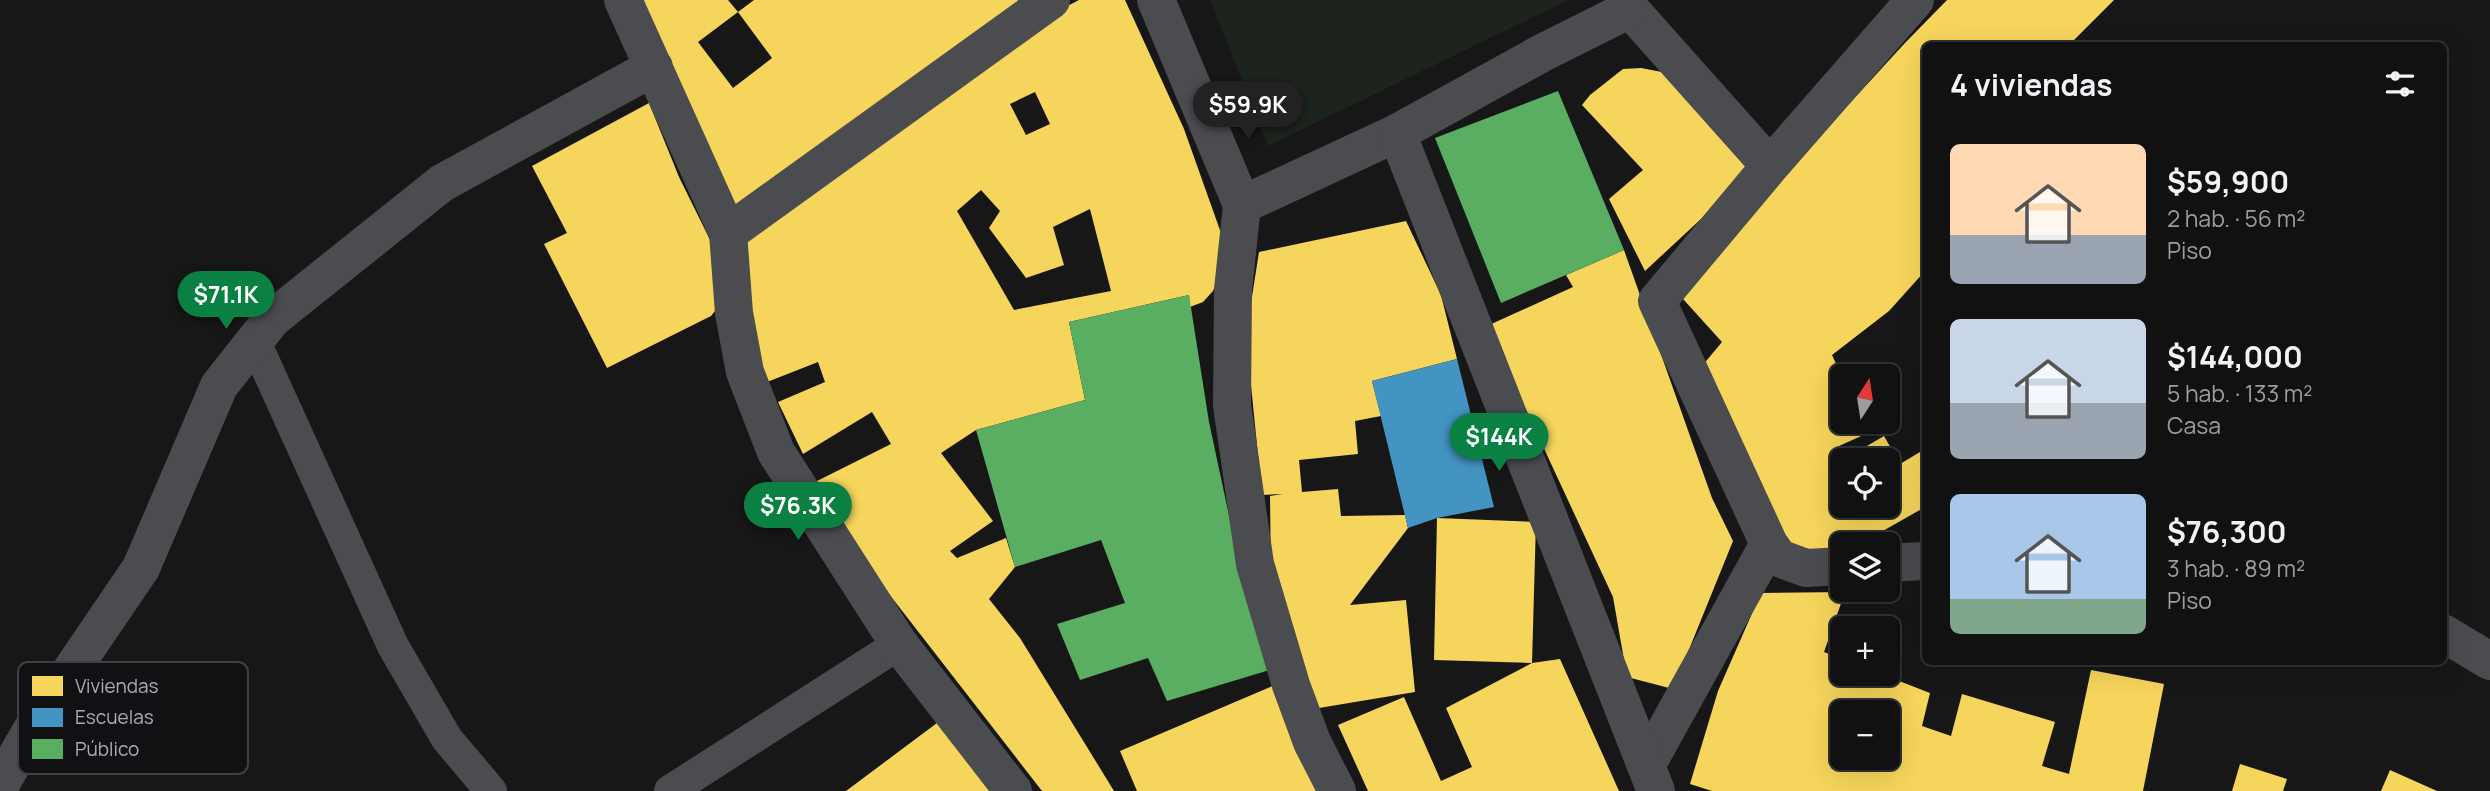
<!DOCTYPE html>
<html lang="es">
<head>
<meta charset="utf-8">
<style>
  :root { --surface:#111; --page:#1e1f1f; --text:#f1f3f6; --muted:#9c9d9f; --line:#303131; --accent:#0b8043 }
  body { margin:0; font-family:Manrope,sans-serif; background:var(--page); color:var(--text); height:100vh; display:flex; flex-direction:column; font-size:26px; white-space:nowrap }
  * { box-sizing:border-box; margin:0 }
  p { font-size:23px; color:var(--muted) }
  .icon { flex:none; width:38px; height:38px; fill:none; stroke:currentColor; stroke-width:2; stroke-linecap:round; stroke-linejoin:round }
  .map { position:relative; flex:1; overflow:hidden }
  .panel { position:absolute; left:1922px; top:42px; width:525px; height:623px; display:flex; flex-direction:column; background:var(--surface); border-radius:10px; box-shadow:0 7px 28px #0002,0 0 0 2px var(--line) }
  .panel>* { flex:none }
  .needle { width:46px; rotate:12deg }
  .controls { position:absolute; left:1830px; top:364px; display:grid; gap:14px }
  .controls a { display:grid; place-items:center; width:70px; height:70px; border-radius:10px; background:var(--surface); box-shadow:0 7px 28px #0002,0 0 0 2px var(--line); font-size:35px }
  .price { position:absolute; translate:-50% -60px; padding:0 16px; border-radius:24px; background:var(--accent); color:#fff; font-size:23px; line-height:46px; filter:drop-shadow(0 2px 4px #0008) }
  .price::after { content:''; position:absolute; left:50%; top:42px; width:21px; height:16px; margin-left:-10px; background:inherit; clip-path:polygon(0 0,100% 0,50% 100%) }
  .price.on { background:#222; color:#fff }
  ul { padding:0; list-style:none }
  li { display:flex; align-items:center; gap:21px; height:175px; padding:0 28px }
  li span { display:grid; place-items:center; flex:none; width:196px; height:140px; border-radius:10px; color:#555 }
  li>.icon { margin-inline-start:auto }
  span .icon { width:84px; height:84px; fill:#fffc; stroke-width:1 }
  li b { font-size:30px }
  h2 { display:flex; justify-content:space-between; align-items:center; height:84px; padding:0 28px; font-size:30px }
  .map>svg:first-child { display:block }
  .green { fill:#1d241e }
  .homes { fill:#f6d55c; fill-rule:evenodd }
  .schools { fill:#4393c3 }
  .public { fill:#5aae61 }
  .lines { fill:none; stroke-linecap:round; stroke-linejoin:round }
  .service { stroke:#4b4c50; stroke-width:32 }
  .minor { stroke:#4b4c50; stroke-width:38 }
  .tertiary { stroke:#4b4c50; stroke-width:38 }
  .key { fill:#111113; stroke:#3e4045; stroke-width:2 }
  .key-label { font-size:19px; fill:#a8adb8 }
</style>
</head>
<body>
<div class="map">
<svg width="2490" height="791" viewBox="0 0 2490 791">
  <rect width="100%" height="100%" fill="#171717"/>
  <path class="green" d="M1210,0H1568L1268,146Z"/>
  <path class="homes" d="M642,0H728L738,12L698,42L733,88L772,58L738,12L754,0H1020L735,219Z
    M1079,0H1125L1184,129L1221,233L1222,269L1213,291L1203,302L1190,307L1189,295L1069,322L1085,400L976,430L941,453L993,521L950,551L957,558L1006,538L1015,567L989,599L1020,638L1114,791H1042L882,585L817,481L891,444L872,412L803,454L778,402L825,382L818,362L762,384L749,330L745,232L1015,33ZM1035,92L1050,124L1026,135L1010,104ZM981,190L1000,211L989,228L1026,278L1064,265L1053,227L1090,209L1111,291L1014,310L957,211Z
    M1947,0H2114L2068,46H1925V271L1889,311L1832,355L1843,379V422H1863L1868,433L1839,446L1848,457L1884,436L1900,464L1925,449V507L1860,544H1843V552L1795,556L1697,372L1722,342L1683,299L1762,199L1904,44ZM1843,460H1888V506H1843Z
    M1641,68L1667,73L1757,167L1645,271L1609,199L1643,170L1582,105L1590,95L1623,69Z
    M649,103L679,177L713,246L719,306L711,316L607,368L544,244L567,233L532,166Z
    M1406,221L1441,295L1457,359L1372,381L1381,416L1355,421L1358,454L1299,460L1302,492L1338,489L1341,516L1405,515L1408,528L1350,605L1406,600L1415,692L1319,708L1271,579L1270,496L1283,494L1262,495L1246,335L1259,252Z
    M1624,250L1712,498L1733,541L1673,689L1627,677L1613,597L1487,326L1573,287L1566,275Z
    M1437,518L1536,522L1532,663L1434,660Z
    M1845,592L1824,652L1843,659V674H1881L1930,693L1922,726L1951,736L1962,694L2055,722L2042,766L2069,774L2091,670L2164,684L2143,791H1712L1690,784L1718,691L1761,593ZM1843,712H1888V758H1843Z
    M1560,659L1619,791H1368L1338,725L1404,697L1441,781L1472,767L1446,708L1532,663Z
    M1277,684L1325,791H1137L1120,751Z
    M941,720L995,791H846Z
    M2240,764L2287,779L2283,791H2232Z
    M2390,770L2437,791H2381Z"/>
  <path class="schools" d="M1457,359L1494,507L1437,518L1408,528L1372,381Z"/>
  <path class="public" d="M1558,91L1624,250L1501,303L1435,138Z
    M1189,295L1209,422L1234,539L1276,668L1167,701L1148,658L1080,680L1057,624L1125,603L1101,540L1015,567L976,430L1085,400L1069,322Z"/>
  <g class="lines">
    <path class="service" d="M255,342L393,646L447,739L491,791
      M670,791L899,644"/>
    <path class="minor" d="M623,0L728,233L1051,0
      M1156,0L1242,205L1397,133
      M1630,9L1770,166
      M1242,205L1233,290L1232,405L1255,564L1291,685L1312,742L1337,791
      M728,233L734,313L745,372L776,452L899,644L1013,791
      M1769,544L1779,558L1806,568L1843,566
      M1888,563L1925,561
      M2443,633L2490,661
      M1646,766L1769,544L1657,301L1770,166L1915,0
      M0,785L37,721L141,568L219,386L272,319L442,183L654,67"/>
    <path class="tertiary" d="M1625,0L1630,9L1542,53L1397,133L1656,791"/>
  </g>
  <rect x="18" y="662" width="230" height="112" rx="10" class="key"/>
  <rect x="32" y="676" width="31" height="20" fill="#f6d55c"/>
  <rect x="32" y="708" width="31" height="19" fill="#4393c3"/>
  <rect x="32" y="739" width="31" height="20" fill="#5aae61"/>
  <g class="key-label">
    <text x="75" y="693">Viviendas</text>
    <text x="75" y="724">Escuelas</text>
    <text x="75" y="756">Público</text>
  </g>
</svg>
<div class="controls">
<a><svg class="needle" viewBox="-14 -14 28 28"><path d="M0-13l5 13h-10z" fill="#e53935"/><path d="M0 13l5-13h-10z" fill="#9c9d9f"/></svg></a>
<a><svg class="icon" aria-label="locate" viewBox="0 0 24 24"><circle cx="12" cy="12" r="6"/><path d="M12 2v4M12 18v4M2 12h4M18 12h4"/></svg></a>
<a><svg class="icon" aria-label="layers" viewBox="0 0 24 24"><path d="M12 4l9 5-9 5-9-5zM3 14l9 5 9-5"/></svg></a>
<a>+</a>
<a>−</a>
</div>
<b class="price on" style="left:1248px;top:141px">$59.9K</b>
<b class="price" style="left:226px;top:331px">$71.1K</b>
<b class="price" style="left:1499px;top:473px">$144K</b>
<b class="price" style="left:798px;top:542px">$76.3K</b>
<section class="panel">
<h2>4 viviendas<svg class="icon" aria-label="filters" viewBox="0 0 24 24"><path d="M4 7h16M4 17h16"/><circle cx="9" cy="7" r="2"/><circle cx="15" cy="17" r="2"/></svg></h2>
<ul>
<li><span style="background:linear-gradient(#ffd9b3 65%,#9aa5b1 0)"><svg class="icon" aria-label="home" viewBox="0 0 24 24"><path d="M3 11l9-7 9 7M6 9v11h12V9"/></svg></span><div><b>$59,900</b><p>2 hab. · 56 m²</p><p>Piso</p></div></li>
<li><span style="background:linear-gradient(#c9d6e8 60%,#9aa5b1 0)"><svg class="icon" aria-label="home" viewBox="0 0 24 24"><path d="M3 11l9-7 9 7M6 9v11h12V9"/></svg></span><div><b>$144,000</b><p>5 hab. · 133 m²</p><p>Casa</p></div></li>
<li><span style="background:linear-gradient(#a9c7e8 75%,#7fa58c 0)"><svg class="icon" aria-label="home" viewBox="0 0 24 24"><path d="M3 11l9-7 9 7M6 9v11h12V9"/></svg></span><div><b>$76,300</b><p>3 hab. · 89 m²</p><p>Piso</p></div></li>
</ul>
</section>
</div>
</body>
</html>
